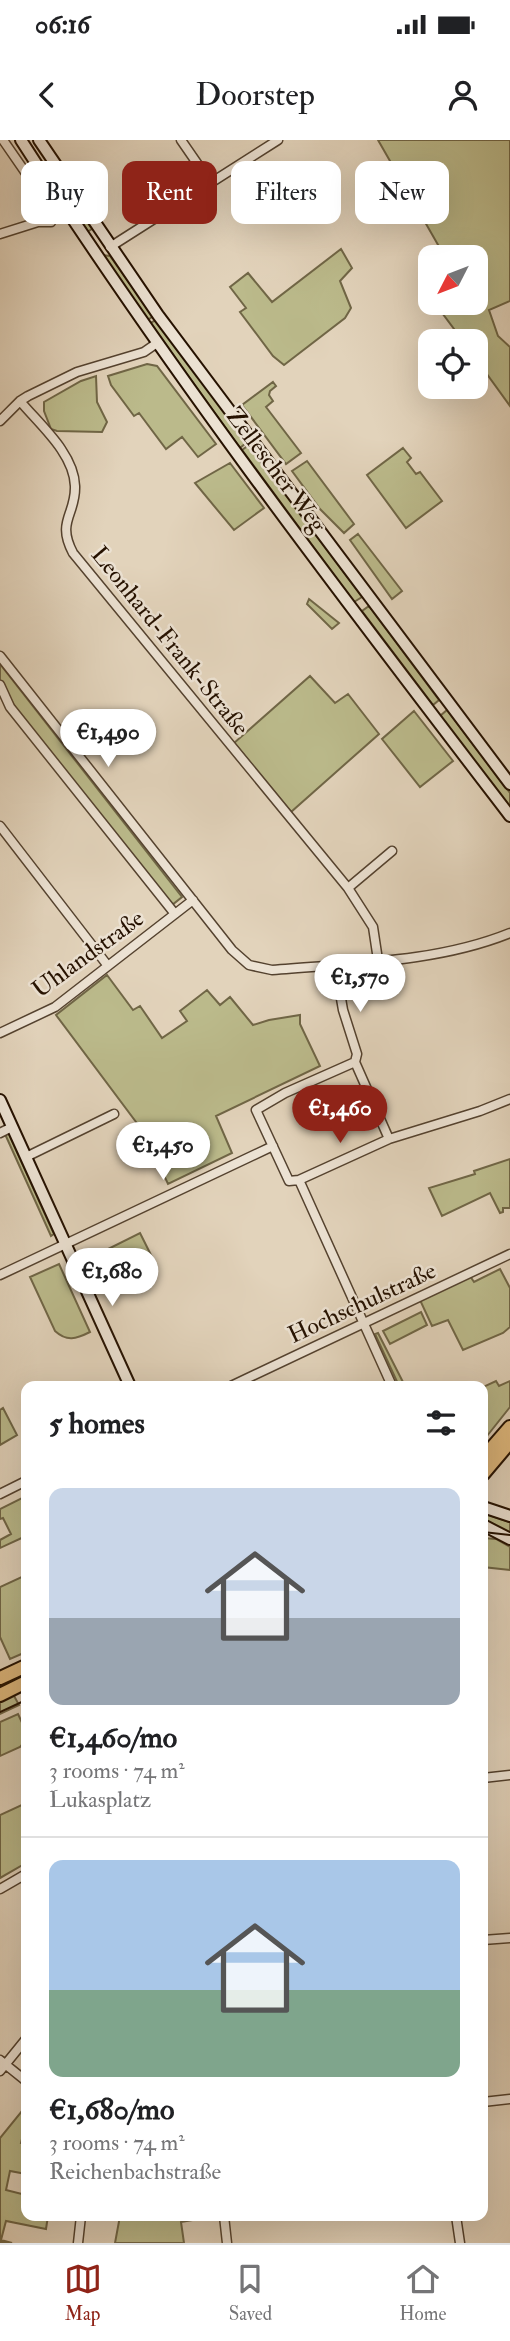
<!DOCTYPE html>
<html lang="en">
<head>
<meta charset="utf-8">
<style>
  :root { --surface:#fff; --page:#f6f6f6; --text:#202124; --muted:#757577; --line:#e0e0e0; --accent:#8f2418 }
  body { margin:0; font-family:"IM FELL Double Pica",serif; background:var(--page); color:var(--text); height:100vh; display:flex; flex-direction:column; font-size:26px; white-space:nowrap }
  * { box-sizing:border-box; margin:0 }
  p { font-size:23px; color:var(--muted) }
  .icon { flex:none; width:38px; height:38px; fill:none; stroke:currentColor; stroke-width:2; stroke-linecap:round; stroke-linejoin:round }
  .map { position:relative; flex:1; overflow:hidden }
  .details { position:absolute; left:21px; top:1241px; width:467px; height:840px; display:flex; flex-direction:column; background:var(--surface); border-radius:14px; box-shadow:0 7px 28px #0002 }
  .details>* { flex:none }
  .hud { position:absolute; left:21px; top:21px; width:469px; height:63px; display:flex; gap:14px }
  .needle { width:46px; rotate:228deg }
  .controls { position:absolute; left:418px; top:105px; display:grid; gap:14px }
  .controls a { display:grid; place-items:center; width:70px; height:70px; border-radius:14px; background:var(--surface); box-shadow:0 7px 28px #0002; font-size:35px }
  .price { position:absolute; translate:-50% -60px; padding:0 16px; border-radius:24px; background:#fff; color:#222; font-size:23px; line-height:46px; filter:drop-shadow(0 2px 4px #0008) }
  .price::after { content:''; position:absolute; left:50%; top:42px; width:21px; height:16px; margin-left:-10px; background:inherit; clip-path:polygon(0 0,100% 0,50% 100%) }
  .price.current { background:var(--accent); color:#fff }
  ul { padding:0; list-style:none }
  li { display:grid; align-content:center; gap:14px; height:371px; padding:0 28px }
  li+li { border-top:2px solid var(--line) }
  li span { display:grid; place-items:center; height:217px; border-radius:14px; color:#555 }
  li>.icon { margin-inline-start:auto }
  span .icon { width:126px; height:126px; fill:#fffc; stroke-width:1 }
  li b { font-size:30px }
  h2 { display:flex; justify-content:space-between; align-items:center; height:84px; padding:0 28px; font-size:30px }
  .pill { padding:0 24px; border-radius:14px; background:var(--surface); box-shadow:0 7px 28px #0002; font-size:24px; line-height:63px }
  .pill.current { background:var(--accent); color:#fff }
  .status { display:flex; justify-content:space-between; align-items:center; height:49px; padding:0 35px; background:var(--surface); direction:ltr }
  .status svg { height:19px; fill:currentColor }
  header { display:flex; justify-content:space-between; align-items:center; height:91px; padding:0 28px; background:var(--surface); font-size:32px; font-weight:600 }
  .menu { display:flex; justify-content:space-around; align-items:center; height:98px; border-top:2px solid var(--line); background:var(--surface); font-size:19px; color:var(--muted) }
  .menu a { display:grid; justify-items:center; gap:4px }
  .menu .current { color:var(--accent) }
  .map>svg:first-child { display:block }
  .green { fill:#bbba8b; stroke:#706646; stroke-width:2 }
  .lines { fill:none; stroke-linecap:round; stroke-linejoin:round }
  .street-casing { stroke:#54422f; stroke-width:11 }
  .secondary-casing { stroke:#251100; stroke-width:14 }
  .primary-casing { stroke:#251100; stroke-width:16 }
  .street { stroke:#ece2d3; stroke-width:8 }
  .secondary { stroke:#ece2d3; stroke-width:10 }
  .primary { stroke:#e1ba7e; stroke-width:12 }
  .tram { stroke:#251100; stroke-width:2 }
  .labels { text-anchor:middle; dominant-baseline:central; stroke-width:5; stroke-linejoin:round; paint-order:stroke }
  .street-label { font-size:24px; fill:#251100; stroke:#ece2d3 }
</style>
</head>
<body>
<div class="status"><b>06:16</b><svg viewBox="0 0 49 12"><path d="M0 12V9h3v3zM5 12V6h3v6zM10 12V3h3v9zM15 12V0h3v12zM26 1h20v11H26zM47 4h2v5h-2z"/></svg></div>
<header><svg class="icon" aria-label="back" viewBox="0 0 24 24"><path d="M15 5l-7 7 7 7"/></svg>Doorstep<svg class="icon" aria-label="person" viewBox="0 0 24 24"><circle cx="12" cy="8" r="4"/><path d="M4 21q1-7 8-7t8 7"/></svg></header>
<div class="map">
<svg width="510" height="2103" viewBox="0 0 510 2103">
  <rect width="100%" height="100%" fill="#e2d3bb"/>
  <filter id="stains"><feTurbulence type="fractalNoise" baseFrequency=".00286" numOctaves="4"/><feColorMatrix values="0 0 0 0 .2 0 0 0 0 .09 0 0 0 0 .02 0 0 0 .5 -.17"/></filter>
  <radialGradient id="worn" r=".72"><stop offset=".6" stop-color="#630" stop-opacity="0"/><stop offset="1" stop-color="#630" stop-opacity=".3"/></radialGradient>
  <path class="green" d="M378,0H510V161L489,170L498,196L510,207V266L476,219V201H463L437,166L476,163V117H445Z
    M51,29L92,89L87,92L46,31Z
    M341,109L352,128L340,141L351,168L345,178L284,225L273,216L240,172L246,168L230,147L248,133L272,162Z
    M102,115L110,116L153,176L148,180Z
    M156,180L247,302L240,308L150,183Z
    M147,224L157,226L216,304L198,317L182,297L166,309L139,273L134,276L111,245L108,236Z
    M96,236L97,262L107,282L102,292L57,291L51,289L44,271V262L81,241Z
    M273,242L276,246L270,251L269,255L273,261L266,267L301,313L286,324L242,265Z
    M249,305L362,457L354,462L242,310Z
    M403,308L411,318L407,322L416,334L420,332L442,361L406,388L367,335Z
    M307,321L354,384L344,393L320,369L292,331Z
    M230,323L264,368L234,390L195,343Z
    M358,394L402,451L392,459L350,400Z
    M309,459L339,483L332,489L307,464Z
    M369,466L439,560L433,565L362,471Z
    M0,524L182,757L172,765L15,567L0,540Z
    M310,536L335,563L348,554L379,594L291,672L234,603Z
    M447,570L510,653V668L440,576Z
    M414,571L453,621L420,647L382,599Z
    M107,835L133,870L140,866L162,898L187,881L180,871L207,850L220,865L230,857L253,885L269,880L300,875V884L320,926L216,976L232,1013L168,1044L145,994L56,875Z
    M8,992L54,1094L51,1096L5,994Z
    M510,1019V1068H503V1072L500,1073L490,1053L442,1076L429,1048L475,1034L474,1031Z
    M140,1093L156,1125L105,1150L90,1118Z
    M59,1124L90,1192C76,1199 67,1202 55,1191L30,1137Z
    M500,1129L510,1148V1187L503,1193L463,1210L448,1180L432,1186L420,1160L470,1136L474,1142Z
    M421,1172L427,1185L390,1204L383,1191Z
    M378,1193L405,1246H399L375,1194Z
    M496,1241L499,1246L510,1241V1267L483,1301V1272L485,1271L483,1247Z
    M3,1268L17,1295L0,1305V1270Z
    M26,1356V1396L0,1408V1400L11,1394L3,1378L0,1379V1369Z
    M483,1373L510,1382V1394L483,1382Z
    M483,1398L496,1399L510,1407V1430L483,1427Z
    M26,1435V1512L10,1519L0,1497V1447Z
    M13,1554L19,1565L0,1574V1560Z
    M18,1574L25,1589L24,1602L20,1607L0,1616V1582Z
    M26,1663V1723L0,1738V1675Z
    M26,1966V1983L21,2003L26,2004V2034L10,2031L6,2050L26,2055V2076H48L46,2089L6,2081L1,2100L12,2103H0V1998Z
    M120,2076H192L193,2080L181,2082L184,2103H115Z"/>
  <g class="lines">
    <defs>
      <path id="street" d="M181,0L210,42
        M0,94L38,82H51L50,68L3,0
        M110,107L278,0
        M20,261C39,284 74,313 75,346C76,375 56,381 73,413L348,748L373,787L378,820
        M0,281L20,261L28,256L77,232L144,212L157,203
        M0,516L232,810L249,825L272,830C350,823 436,823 510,793
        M0,545L10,567L175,774
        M0,686L108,826
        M348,748L392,711
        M335,824L343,870L357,914L355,922
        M0,893L55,867L193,760
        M0,993L12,987
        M389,999L355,922L285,953L256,970L289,1041L299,1040L389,999L480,971L510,959
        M26,1017L114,974
        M299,1040L392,1246
        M0,1135L273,1006
        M231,1246L510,1114
        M0,1354L26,1341
        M483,1638L510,1635
        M0,1749L26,1734
        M483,1800L510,1798
        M0,1920L26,1941
        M0,1931L26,1899
        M483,1962L510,1959
        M224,2076L227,2103
        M456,2076L460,2103
        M78,2103L81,2076"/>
      <path id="secondary" d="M21,0C171,234 341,455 510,676
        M39,0L158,175L510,644
        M0,960L130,1246
        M483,1367L510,1376
        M483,1385L510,1399"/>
      <path id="primary" d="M483,1318L510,1287
        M483,1334L510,1302
        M0,1538L26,1526
        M0,1555L26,1542"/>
    </defs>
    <use href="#street" class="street-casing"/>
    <use href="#secondary" class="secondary-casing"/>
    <use href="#primary" class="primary-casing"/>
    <use href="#street" class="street"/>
    <use href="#secondary" class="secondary"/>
    <use href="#primary" class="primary"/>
    <path class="tram" d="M483,1392L510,1395
      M0,1572L26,1560"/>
  </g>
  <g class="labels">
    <g class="street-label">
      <text transform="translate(276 330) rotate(53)">Zellescher Weg</text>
      <text transform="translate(170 501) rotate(51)">Leonhard-Frank-Straße</text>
      <text transform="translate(88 814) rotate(-36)">Uhlandstraße</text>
      <text transform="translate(362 1163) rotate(-25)">Hochschulstraße</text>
    </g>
  </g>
  <rect width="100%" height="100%" filter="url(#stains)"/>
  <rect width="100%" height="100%" fill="url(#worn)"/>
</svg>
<div class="controls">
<a><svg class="needle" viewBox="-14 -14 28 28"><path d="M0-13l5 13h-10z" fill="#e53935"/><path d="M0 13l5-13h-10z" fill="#757577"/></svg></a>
<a><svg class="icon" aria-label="locate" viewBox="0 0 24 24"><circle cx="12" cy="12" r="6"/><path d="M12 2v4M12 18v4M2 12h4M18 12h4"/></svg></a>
</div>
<b class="price" style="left:108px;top:629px">€1,490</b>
<b class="price" style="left:360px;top:874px">€1,570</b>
<b class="price current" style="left:340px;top:1005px">€1,460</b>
<b class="price" style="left:163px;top:1042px">€1,450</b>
<b class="price" style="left:112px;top:1168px">€1,680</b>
<div class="hud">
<a class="pill">Buy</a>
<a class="pill current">Rent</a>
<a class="pill">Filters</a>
<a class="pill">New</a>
</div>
<section class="details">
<h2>5 homes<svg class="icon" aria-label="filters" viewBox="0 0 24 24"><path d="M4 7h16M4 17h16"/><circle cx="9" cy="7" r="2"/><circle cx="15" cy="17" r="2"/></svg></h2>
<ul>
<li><span style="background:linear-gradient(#c9d6e8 60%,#9aa5b1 0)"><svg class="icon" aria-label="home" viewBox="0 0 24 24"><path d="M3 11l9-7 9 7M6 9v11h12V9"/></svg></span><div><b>€1,460/mo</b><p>3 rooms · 74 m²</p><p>Lukasplatz</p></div></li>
<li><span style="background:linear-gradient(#a9c7e8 60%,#7fa58c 0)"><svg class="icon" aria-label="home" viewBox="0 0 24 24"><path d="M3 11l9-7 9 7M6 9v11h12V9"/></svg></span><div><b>€1,680/mo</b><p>3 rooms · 74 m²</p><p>Reichenbachstraße</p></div></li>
</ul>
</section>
</div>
<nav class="menu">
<a class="current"><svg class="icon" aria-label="map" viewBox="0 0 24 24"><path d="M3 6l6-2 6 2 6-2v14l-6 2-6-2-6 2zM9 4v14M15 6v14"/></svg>Map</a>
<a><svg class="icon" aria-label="saved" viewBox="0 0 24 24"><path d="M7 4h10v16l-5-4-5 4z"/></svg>Saved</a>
<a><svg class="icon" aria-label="home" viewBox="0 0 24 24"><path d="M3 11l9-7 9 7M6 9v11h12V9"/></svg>Home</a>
</nav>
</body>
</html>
